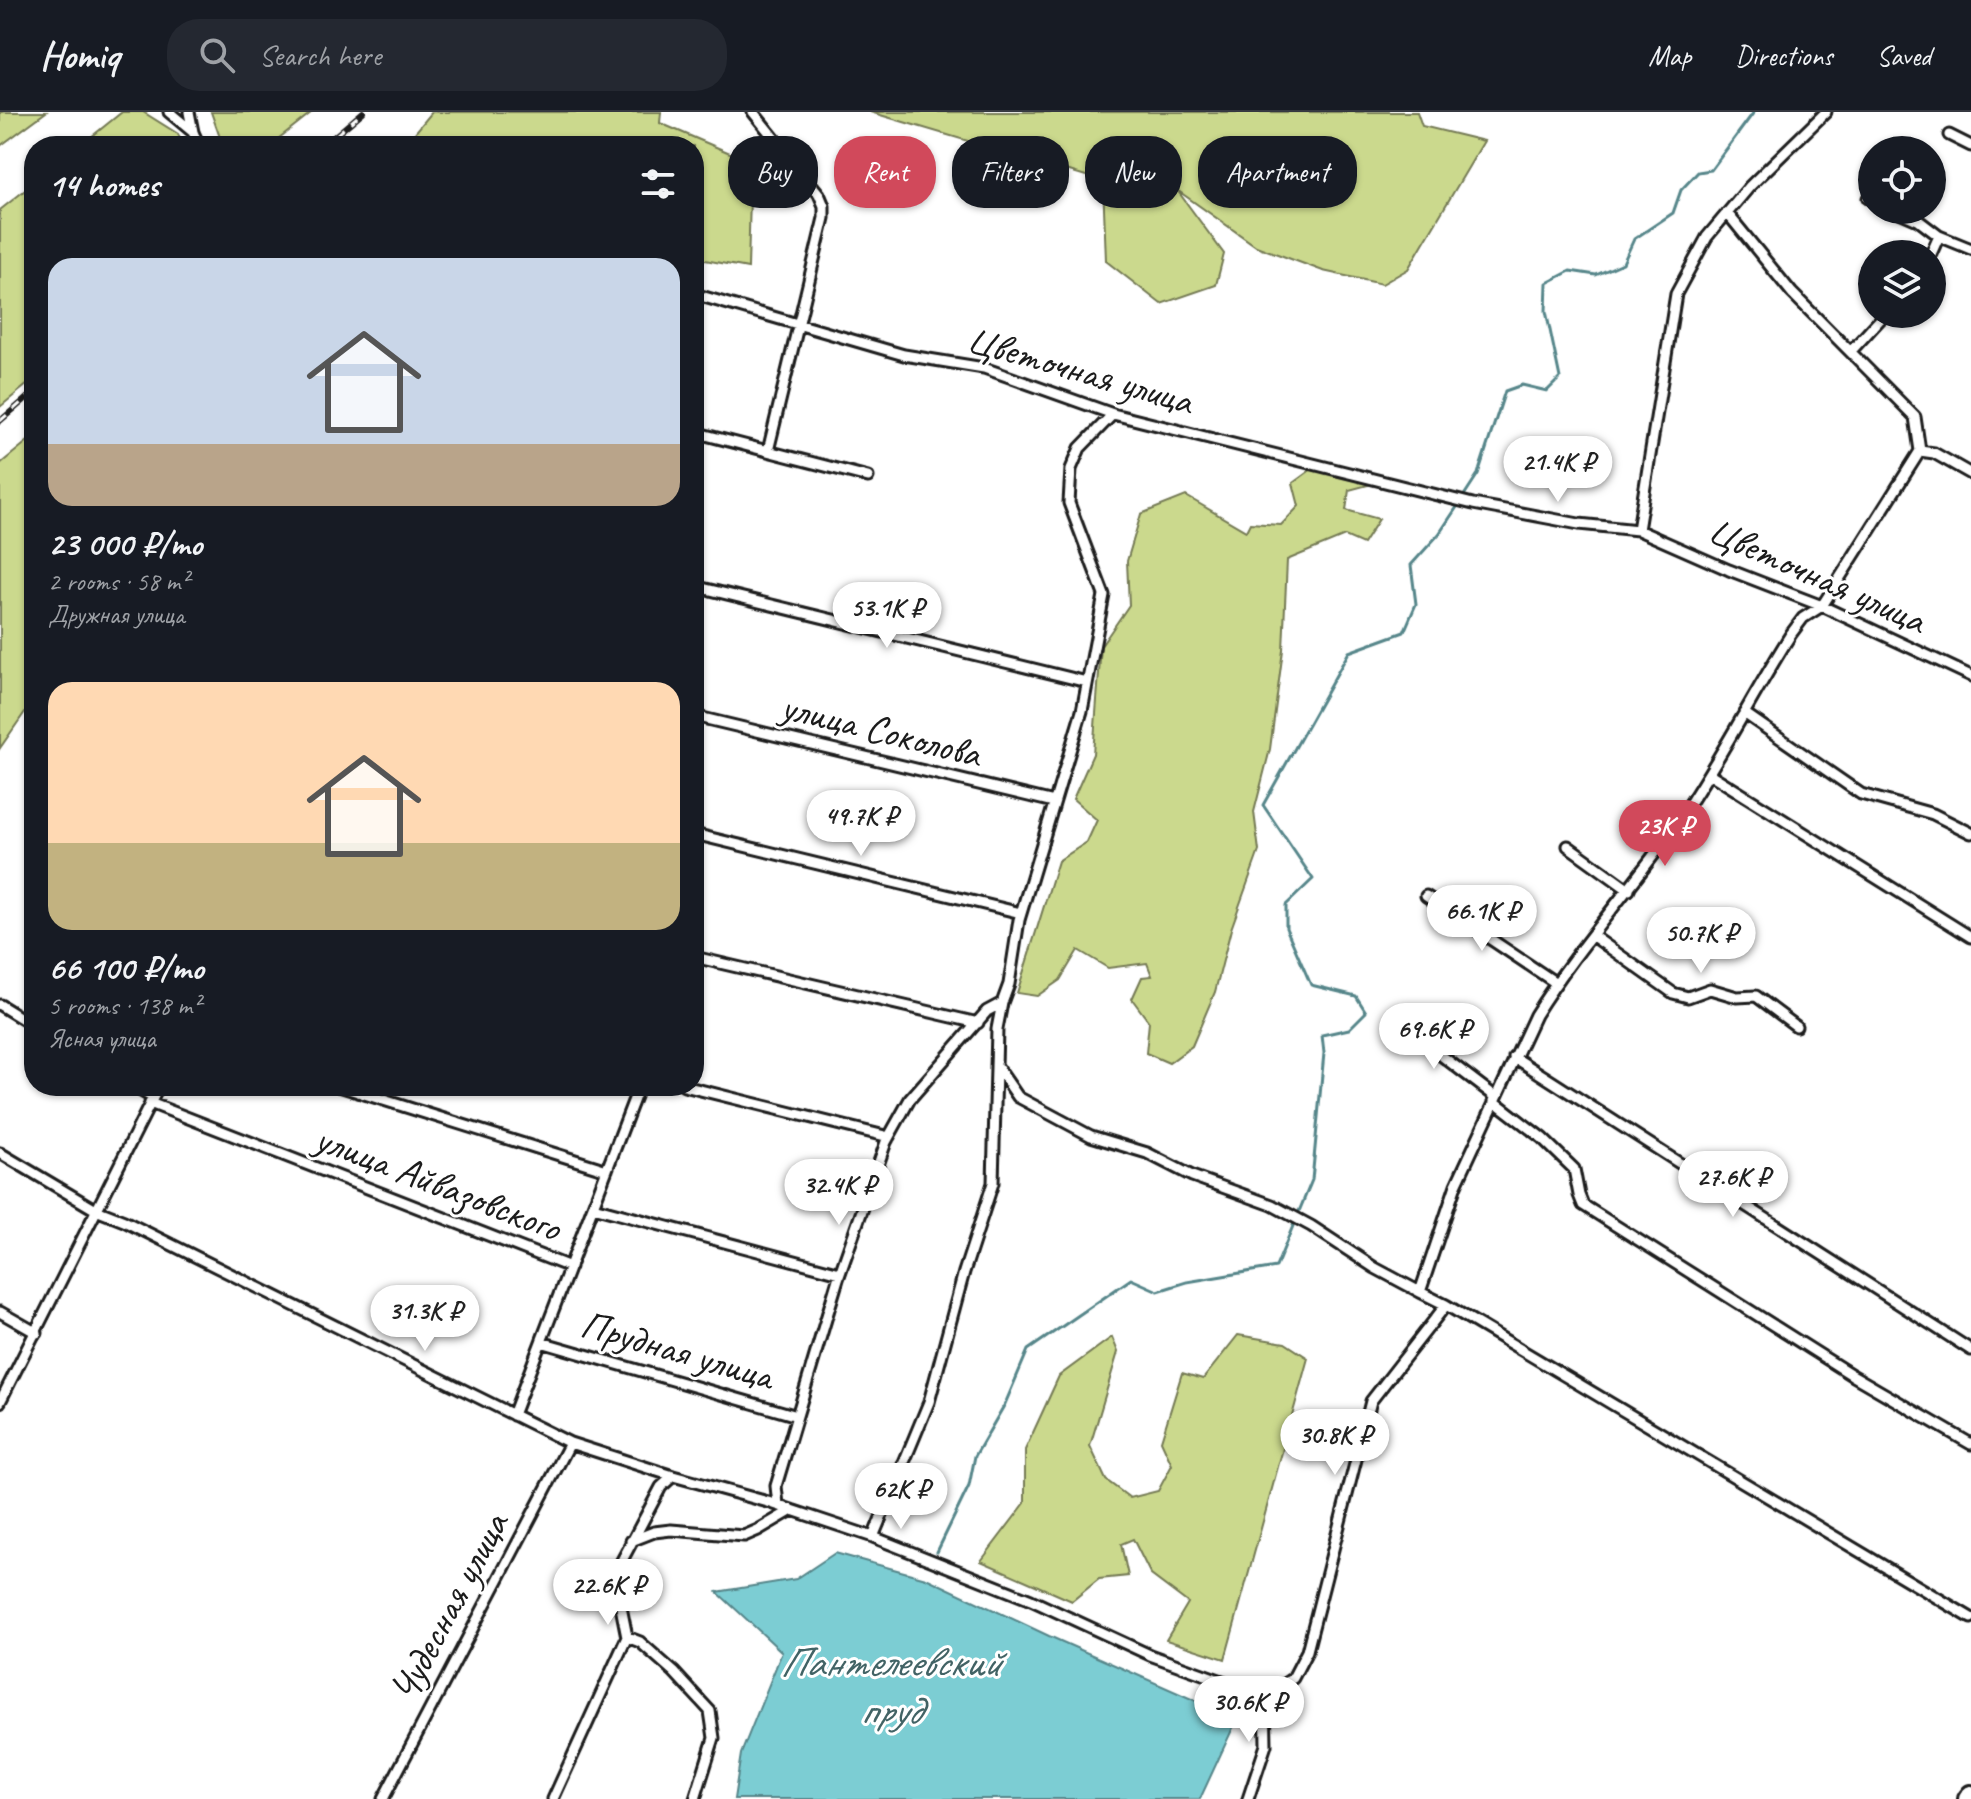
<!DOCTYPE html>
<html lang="en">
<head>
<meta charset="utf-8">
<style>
  :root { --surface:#171b24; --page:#242831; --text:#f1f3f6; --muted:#9ea1a6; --line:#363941; --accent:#d1495b }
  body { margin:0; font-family:Caveat,sans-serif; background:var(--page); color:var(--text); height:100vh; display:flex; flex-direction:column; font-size:30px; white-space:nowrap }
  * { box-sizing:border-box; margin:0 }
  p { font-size:26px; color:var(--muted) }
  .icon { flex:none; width:44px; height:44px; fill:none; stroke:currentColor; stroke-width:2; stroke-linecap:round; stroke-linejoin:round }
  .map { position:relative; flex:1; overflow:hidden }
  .side { position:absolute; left:24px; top:24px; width:680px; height:960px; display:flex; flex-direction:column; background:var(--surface); border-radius:32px; box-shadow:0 2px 6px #0004 }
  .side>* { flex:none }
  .top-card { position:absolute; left:728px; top:24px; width:760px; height:72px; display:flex; gap:16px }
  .tools { position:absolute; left:1858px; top:24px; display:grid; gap:16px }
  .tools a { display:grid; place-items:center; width:88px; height:88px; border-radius:50%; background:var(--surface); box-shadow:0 2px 6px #0004; font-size:40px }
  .price { position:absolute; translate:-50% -68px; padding:0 18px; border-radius:28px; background:#fff; color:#222; font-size:26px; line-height:52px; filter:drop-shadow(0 2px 4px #0008) }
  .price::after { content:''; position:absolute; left:50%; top:48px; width:24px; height:18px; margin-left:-12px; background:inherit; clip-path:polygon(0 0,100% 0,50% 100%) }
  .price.current { background:var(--accent); color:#fff }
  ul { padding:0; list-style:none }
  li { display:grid; align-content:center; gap:16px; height:424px; padding:0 24px }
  li span { display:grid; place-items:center; height:248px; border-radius:24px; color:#555 }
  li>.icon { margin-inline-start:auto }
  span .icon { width:144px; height:144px; fill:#fffc; stroke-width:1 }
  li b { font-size:34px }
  h2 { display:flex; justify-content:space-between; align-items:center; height:96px; padding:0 24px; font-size:34px }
  .chip { padding:0 28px; border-radius:32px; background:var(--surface); box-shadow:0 2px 6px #0004; font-size:28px; line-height:72px }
  .chip.current { background:var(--accent); color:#fff }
  header { display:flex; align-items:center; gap:48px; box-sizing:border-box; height:112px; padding:0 40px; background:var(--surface); border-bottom:2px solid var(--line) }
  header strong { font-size:38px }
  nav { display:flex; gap:44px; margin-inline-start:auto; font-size:28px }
  .search { width:560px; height:72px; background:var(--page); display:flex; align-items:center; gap:20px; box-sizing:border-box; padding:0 28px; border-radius:32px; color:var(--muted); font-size:30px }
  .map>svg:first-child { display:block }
  .green { fill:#cbd98d; stroke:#747a54; stroke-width:2 }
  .water { fill:#7ccdd3; stroke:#56868a; stroke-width:2 }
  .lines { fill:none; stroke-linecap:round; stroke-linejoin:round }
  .stream { stroke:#56868a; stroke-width:3 }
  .street-casing { stroke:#1c1c1c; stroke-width:15 }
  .highway-casing { stroke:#1c1c1c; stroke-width:24 }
  .street { stroke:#fff; stroke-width:9 }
  .highway { stroke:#fff; stroke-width:18 }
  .rail-casing { stroke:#1c1c1c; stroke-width:6 }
  .rail { stroke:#fff; stroke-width:3; stroke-dasharray:9; stroke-linecap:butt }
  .labels { text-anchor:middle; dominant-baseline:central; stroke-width:6; stroke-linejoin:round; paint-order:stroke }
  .street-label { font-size:40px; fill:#1c1c1c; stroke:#fff }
  .water-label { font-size:42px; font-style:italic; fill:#426365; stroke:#fff }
</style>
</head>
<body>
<header>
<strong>Homiq</strong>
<div class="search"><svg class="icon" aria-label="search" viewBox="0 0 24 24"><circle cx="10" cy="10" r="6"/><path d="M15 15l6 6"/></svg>Search here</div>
<nav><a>Map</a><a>Directions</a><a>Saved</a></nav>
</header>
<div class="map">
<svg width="1971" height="1687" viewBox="0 0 1971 1687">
  <rect width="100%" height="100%" fill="#fff"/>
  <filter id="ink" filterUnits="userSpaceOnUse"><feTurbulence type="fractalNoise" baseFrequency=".0125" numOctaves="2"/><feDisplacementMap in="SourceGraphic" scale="16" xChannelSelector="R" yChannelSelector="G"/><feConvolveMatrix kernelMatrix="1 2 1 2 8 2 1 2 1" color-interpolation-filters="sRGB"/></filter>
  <g filter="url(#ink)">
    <path class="green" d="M0,0H46L0,34Z
      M122,0H143L178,22L183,34H80Z
      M211,0H312L269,34H223Z
      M432,0H661L660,11L751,50L748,156L694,146V34H404Z
      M870,0H1417L1422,14L1484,29L1408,157L1382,172L1323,159L1256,134L1177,78L1224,142L1216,173L1161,192L1106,149L1103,69Z
      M34,71V267L0,295V98Z
      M34,324V587L0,636V352Z
      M1316,354L1372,372L1349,378L1346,398L1379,407L1363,432L1345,424L1287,448L1283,538L1270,637L1254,700L1259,739L1231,817L1215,880L1192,934L1169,951L1146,941L1149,910L1132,887L1142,865L1152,864L1147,851L1108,856L1078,838L1060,868L1037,884L1017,881L1058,749L1087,730L1097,708L1073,687L1093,642L1101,534L1129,493L1127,449L1141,402L1186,384L1246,419L1250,411L1281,413L1299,394L1293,371Z
      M1238,1223L1285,1231L1308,1246L1225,1547L1166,1528L1188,1491L1151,1463L1133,1427L1121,1432L1128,1464L1099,1467L1072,1489L981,1449L1025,1391V1338L1059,1264L1112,1225L1118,1240L1090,1334L1106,1368L1130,1386L1158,1379L1172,1353L1161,1329L1182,1261L1203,1267Z"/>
    <path class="water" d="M835,1441L926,1466L1049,1524L1237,1607L1200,1687H734L741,1642L782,1540L717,1480L796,1467Z"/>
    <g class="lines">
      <path class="stream" d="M1463,385L1478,362L1505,279L1522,273L1547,279L1560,266L1546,199L1547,171L1570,159L1596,163L1623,151L1634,127L1673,101L1681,78L1698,60L1711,58L1754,0
        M937,1440L969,1374L975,1344L1005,1292L1028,1238L1131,1167L1158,1179L1187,1170L1276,1155L1312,1068L1324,941L1322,923L1349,917L1366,900L1356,884L1311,873L1286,816V793L1313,767L1263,693L1349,540L1404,520L1416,492L1411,453L1439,422L1459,392"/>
      <defs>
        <path id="street" d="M169,0L193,20L199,34
          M189,0L193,20
          M753,0L819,82L824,94V106L768,339
          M1949,23L1971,34
          M1868,86L1872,88
          M1895,98L1918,108L1939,124L1971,137
          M1727,101L1792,181L1915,305L1920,339
          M1931,142L1939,124
          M694,182L904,243L984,256L1113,302L1473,392L1579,412L1638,418L1729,458L1822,494L1971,564
          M1851,239L1885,202
          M694,320L868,365
          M1920,339L1822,494L1803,506L1791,522C1752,584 1719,650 1677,711C1632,776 1577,836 1535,903L1456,1073L1420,1180L1446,1193L1971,1506
          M1920,339L1934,341L1971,362
          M1638,418L1676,182L1707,125L1750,74L1826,0
          M694,474L1087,570
          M1744,601L1861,682L1933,702L1971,721
          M694,604L1054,690
          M1710,662L1971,825
          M694,722L1021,801
          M1568,734L1629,778
          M1426,784L1556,871
          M1593,824L1673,881L1688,885L1710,877L1737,885L1756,884L1796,914
          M694,845L978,911
          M0,893L34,914
          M1392,906L1496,985
          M1514,945L1971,1238
          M996,953L1018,985L1091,1024L1147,1041L1192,1064L1272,1093L1311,1114L1375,1156L1420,1180
          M133,974L153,986
          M339,974L607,1058
          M684,974L889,1025
          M1494,989L1542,1026L1574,1057L1579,1083L1583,1093L1852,1263L1971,1332
          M150,991L570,1155
          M0,1041L96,1098L124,1109L570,1331L673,1364L768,1390L873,1425L1031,1488L1150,1543L1225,1570L1265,1579L1280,1575L1293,1566L1307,1539L1371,1289L1446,1193
          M593,1095L840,1161
          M0,1200L37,1221
          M541,1230L797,1304
          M0,1290L159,974
          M513,1303L639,974
          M778,1393L776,1374L838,1167L886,1030L910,987L987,899L1002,891
          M873,1425L929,1290L964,1160L993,1071L997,917L1002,891L1009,872L1019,808L1082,599L1104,483L1069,391L1071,357L1080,336L1113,302
          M631,1429L654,1420L671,1418L744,1424L758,1418L792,1398
          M627,1525L640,1530L674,1560L710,1599L714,1626L695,1687
          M383,1687L570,1331
          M553,1687L627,1525L619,1485L618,1456L661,1375L673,1364
          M1248,1687L1266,1633L1265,1579"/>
        <path id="highway" d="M1968,1687L1971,1683"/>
      </defs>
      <use href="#street" class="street-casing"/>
      <use href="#highway" class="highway-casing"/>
      <use href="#street" class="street"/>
      <use href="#highway" class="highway"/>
      <defs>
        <path id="rail" d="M323,34L363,0
          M0,309L34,280"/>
      </defs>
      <use href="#rail" class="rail-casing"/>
      <use href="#rail" class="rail"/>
    </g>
  </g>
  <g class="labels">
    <g class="street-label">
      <text transform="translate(1080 258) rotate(16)">Цветочная улица</text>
      <text transform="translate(1817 463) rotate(24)">Цветочная улица</text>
      <text transform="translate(881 618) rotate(14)">улица Соколова</text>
      <text transform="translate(438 1071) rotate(21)">улица Айвазовского</text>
      <text transform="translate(677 1238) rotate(16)">Прудная улица</text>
      <text transform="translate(449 1495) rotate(-62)">Чудесная улица</text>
    </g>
    <g class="water-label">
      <text x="890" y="1550">Пантелеевский<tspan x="890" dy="48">пруд</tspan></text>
    </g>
  </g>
</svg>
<div class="tools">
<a><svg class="icon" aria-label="locate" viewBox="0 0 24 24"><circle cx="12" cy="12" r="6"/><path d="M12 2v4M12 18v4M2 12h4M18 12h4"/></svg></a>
<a><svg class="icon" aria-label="layers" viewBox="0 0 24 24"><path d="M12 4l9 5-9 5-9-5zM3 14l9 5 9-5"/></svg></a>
</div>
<b class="price" style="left:1558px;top:392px">21.4K ₽</b>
<b class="price" style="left:887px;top:538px">53.1K ₽</b>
<b class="price" style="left:861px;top:746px">49.7K ₽</b>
<b class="price current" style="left:1665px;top:756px">23K ₽</b>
<b class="price" style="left:1482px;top:841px">66.1K ₽</b>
<b class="price" style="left:1701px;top:863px">50.7K ₽</b>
<b class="price" style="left:1434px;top:959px">69.6K ₽</b>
<b class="price" style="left:1733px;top:1107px">27.6K ₽</b>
<b class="price" style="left:839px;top:1115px">32.4K ₽</b>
<b class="price" style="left:425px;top:1241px">31.3K ₽</b>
<b class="price" style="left:1335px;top:1365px">30.8K ₽</b>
<b class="price" style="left:901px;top:1419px">62K ₽</b>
<b class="price" style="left:608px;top:1515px">22.6K ₽</b>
<b class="price" style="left:1249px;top:1632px">30.6K ₽</b>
<div class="top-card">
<a class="chip">Buy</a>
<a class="chip current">Rent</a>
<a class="chip">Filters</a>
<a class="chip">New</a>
<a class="chip">Apartment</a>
</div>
<section class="side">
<h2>14 homes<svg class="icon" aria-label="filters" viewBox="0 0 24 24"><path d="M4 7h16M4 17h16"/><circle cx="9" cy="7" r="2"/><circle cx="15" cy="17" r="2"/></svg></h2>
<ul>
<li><span style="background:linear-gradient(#c9d6e8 75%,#b9a48a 0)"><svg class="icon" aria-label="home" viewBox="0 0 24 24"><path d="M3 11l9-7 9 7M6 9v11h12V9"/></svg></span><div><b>23 000 ₽/mo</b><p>2 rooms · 58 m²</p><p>Дружная улица</p></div></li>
<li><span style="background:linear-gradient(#ffd9b3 65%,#c2b280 0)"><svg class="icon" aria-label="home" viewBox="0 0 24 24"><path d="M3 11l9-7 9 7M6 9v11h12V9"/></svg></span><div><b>66 100 ₽/mo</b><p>5 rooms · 138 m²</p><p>Ясная улица</p></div></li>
</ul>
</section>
</div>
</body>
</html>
